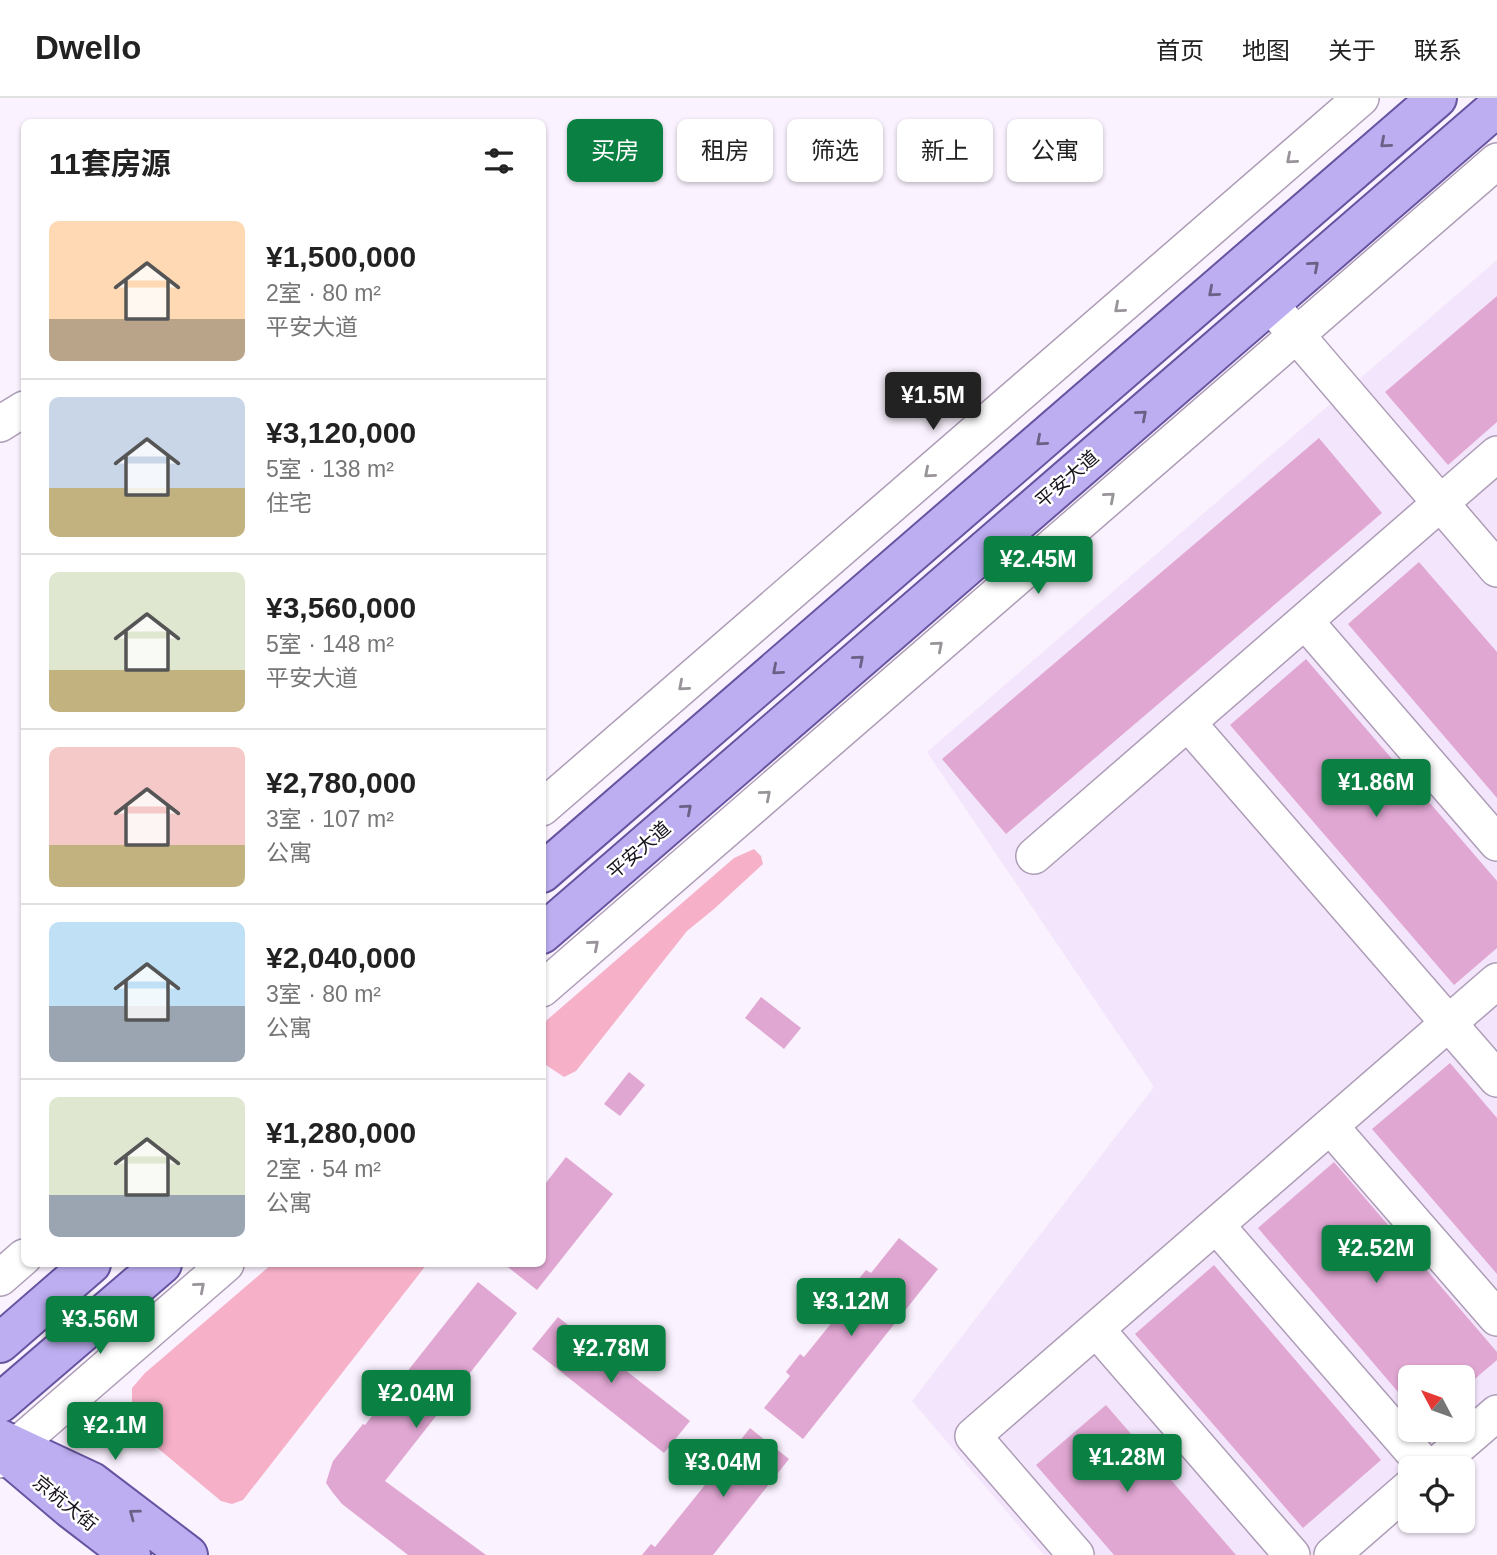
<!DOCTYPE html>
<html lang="zh">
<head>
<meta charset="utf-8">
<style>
  :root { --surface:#fff; --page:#f6f6f6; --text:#222; --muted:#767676; --line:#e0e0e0; --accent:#0b8043 }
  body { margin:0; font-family:Arial,"Noto Sans SC",sans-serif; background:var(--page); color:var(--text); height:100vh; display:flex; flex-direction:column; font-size:26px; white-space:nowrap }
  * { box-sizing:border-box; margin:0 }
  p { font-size:23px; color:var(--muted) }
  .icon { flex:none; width:38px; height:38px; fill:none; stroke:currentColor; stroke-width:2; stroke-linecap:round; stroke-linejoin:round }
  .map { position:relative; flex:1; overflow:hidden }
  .side { position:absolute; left:21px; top:21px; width:525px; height:1148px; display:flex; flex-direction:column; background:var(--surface); border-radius:10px; box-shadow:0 2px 5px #0004 }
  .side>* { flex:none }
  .guide { position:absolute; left:567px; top:21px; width:665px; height:63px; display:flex; gap:14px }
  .needle { width:46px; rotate:311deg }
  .buttons { position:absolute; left:1398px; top:1267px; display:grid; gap:14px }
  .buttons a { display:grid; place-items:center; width:77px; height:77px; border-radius:10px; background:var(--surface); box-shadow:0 2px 5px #0004; font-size:35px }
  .price { position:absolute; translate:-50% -60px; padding:0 16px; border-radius:7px; background:var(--accent); color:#fff; font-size:23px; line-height:46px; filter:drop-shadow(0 2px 4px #0008) }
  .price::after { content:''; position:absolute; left:50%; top:42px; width:21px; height:16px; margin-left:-10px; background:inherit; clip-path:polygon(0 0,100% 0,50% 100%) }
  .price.current { background:#222; color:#fff }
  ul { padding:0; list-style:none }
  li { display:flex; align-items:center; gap:21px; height:175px; padding:0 28px }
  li+li { border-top:2px solid var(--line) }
  li span { display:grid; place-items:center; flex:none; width:196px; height:140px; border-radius:10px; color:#555 }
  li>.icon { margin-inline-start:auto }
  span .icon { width:84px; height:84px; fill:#fffc; stroke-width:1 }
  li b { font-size:30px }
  h2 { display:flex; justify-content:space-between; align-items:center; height:84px; padding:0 28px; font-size:30px }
  .tag { padding:0 24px; border-radius:10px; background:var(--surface); box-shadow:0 2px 5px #0004; font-size:24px; line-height:63px }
  .tag.current { background:var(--accent); color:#fff }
  header { display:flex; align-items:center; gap:42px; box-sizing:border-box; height:98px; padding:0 35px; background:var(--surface); border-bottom:2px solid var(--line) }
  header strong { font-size:33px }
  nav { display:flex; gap:38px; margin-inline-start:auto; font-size:24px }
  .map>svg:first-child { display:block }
  .built { fill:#f3e5fb; fill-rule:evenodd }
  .green { fill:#f6b1c8 }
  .building { fill:#e1a7d3 }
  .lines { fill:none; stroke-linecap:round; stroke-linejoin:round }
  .minor-casing { stroke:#ad9cb7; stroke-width:38 }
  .major-casing { stroke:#6754a1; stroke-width:42 }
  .minor { stroke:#fff; stroke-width:35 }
  .major { stroke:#bdaef1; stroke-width:38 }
  .oneway { stroke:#6b6086 }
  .oneway2 { stroke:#989499 }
  .labels { text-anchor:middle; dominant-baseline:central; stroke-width:5; stroke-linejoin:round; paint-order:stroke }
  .street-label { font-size:19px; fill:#19121c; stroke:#fff }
</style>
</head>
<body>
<header>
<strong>Dwello</strong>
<nav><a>首页</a><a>地图</a><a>关于</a><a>联系</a></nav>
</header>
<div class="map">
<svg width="1497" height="1457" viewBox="0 0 1497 1457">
  <rect width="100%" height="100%" fill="#faf2fe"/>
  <path class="built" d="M1497,162V1330L1410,1370L1348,1457H1044L912,1303L1154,989L927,654ZM1410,1279H1463V1332H1410Z"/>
  <path class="green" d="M754,751L761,758L763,766L714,811L687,833L576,973L564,979L543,965V928L547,922L734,760Z
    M272,1166H427L243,1402L232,1406L221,1403L142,1337L132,1321V1290L145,1275Z"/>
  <path class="building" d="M1497,198V324L1448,367L1385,294Z
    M1319,340L1382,415L1006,736L942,661Z
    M1419,464L1497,554V700L1348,526Z
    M1306,561L1497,783V850L1454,887L1230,627Z
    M761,899L801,930L784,951L745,920Z
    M1450,965L1497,1020V1176L1372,1031Z
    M629,974L645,987L620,1018L604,1006Z
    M566,1059L613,1096L537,1192L504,1166H542V1090Z
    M1334,1064L1497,1254V1262L1463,1291V1279H1410V1308L1258,1130Z
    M899,1140L938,1171L803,1341L764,1310L790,1278L786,1274L800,1256L804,1259L858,1192L853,1188L866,1172L871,1175Z
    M1214,1167L1381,1362L1303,1430L1135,1236Z
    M478,1184L517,1215L385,1383L486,1457H408L342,1406L333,1395L326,1385L329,1375L333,1363L363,1326L365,1327Z
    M558,1219L690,1323L664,1355L532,1251Z
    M1106,1307L1236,1457H1114L1036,1367Z
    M750,1330L789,1361L713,1457H642L651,1446L655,1449L709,1382L704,1378L717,1362L722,1366Z"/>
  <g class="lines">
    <defs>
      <path id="minor" d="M1281,219L1497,471
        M0,326L24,311
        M1305,523L1497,745
        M1188,625L1497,981
        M542,710L1361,0
        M1034,758L1497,356
        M542,891L1497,63
        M1330,1028L1497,1220
        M1216,1127L1427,1370
        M0,1180L24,1159
        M1096,1231L1292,1457
        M0,1362L226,1166
        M1433,1370L1497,1315
        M1076,1457L973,1338L1497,883
        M1332,1457L1410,1389"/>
      <path id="major" d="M542,775L1437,0
        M542,836L1497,9
        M0,1245L91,1166
        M0,1305L162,1166
        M0,1341L92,1384L188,1457
        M12,1361L71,1411L131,1457"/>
    </defs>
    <use href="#minor" class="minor-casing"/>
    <use href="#major" class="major-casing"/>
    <use href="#minor" class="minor"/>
    <use href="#major" class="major"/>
  </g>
  <defs><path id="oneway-chevron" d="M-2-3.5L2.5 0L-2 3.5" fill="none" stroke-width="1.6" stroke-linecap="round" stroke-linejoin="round" transform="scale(1.75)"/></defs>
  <g class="oneway">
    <use href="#oneway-chevron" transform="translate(1385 45) rotate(139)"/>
    <use href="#oneway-chevron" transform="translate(1314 168) rotate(-41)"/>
    <use href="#oneway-chevron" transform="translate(1213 194) rotate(139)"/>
    <use href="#oneway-chevron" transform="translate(1142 317) rotate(-41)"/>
    <use href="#oneway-chevron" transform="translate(1041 343) rotate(139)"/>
    <use href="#oneway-chevron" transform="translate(859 562) rotate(-41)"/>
    <use href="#oneway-chevron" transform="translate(777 572) rotate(139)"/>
    <use href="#oneway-chevron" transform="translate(687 711) rotate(-41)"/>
    <use href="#oneway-chevron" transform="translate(134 1416) rotate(-143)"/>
  </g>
  <g class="oneway2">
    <use href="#oneway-chevron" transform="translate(1291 61) rotate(139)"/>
    <use href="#oneway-chevron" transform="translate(1119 210) rotate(139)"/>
    <use href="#oneway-chevron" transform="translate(929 375) rotate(139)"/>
    <use href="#oneway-chevron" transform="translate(1110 399) rotate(-41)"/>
    <use href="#oneway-chevron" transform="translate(938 548) rotate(-41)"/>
    <use href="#oneway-chevron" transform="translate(683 588) rotate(139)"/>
    <use href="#oneway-chevron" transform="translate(766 697) rotate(-41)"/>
    <use href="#oneway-chevron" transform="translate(594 847) rotate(-41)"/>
    <use href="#oneway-chevron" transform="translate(200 1189) rotate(-41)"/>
  </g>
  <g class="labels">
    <g class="street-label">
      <text transform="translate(1067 381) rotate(-41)">平安大道</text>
      <text transform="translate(639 752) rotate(-41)">平安大道</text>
      <text transform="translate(65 1405) rotate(39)">京杭大街</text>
    </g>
  </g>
</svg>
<div class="buttons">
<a><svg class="needle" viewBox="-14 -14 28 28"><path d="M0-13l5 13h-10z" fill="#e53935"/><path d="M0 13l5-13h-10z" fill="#767676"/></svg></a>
<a><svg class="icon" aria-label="locate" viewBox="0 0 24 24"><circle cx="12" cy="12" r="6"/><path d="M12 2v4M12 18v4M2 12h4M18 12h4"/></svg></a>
</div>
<b class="price current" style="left:933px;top:334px">¥1.5M</b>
<b class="price" style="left:1038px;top:498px">¥2.45M</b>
<b class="price" style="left:1376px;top:721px">¥1.86M</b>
<b class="price" style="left:1376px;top:1187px">¥2.52M</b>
<b class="price" style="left:851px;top:1240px">¥3.12M</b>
<b class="price" style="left:100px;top:1258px">¥3.56M</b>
<b class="price" style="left:611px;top:1287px">¥2.78M</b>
<b class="price" style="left:416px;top:1332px">¥2.04M</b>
<b class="price" style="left:115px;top:1364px">¥2.1M</b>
<b class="price" style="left:1127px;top:1396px">¥1.28M</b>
<b class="price" style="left:723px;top:1401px">¥3.04M</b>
<div class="guide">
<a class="tag current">买房</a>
<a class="tag">租房</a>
<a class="tag">筛选</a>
<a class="tag">新上</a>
<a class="tag">公寓</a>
</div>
<section class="side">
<h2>11套房源<svg class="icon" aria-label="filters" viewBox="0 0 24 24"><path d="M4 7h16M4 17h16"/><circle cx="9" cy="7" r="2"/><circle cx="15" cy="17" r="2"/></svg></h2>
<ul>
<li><span style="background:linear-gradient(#ffd9b3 70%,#b9a48a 0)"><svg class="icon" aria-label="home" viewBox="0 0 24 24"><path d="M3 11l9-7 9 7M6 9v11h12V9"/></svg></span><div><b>¥1,500,000</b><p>2室 · 80 m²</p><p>平安大道</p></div></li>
<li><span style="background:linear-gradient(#c9d6e8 65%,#c2b280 0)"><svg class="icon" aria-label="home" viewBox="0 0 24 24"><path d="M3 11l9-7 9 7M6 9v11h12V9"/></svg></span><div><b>¥3,120,000</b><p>5室 · 138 m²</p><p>住宅</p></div></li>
<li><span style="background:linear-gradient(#dfe7d0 70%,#c2b280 0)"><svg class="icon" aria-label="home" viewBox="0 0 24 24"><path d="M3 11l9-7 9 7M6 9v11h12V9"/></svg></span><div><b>¥3,560,000</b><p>5室 · 148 m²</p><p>平安大道</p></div></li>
<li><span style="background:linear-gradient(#f6c9c9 70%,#c2b280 0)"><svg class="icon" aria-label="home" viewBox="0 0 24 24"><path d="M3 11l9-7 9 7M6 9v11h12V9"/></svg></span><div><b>¥2,780,000</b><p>3室 · 107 m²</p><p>公寓</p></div></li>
<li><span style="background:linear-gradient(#bfe0f5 60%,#9aa5b1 0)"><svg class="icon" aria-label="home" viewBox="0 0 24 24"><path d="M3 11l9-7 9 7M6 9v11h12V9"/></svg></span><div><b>¥2,040,000</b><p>3室 · 80 m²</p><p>公寓</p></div></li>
<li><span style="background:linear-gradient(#dfe7d0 70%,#9aa5b1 0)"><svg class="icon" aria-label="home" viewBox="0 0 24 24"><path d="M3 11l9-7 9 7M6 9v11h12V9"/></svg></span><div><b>¥1,280,000</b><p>2室 · 54 m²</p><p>公寓</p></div></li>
</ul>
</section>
</div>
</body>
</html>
